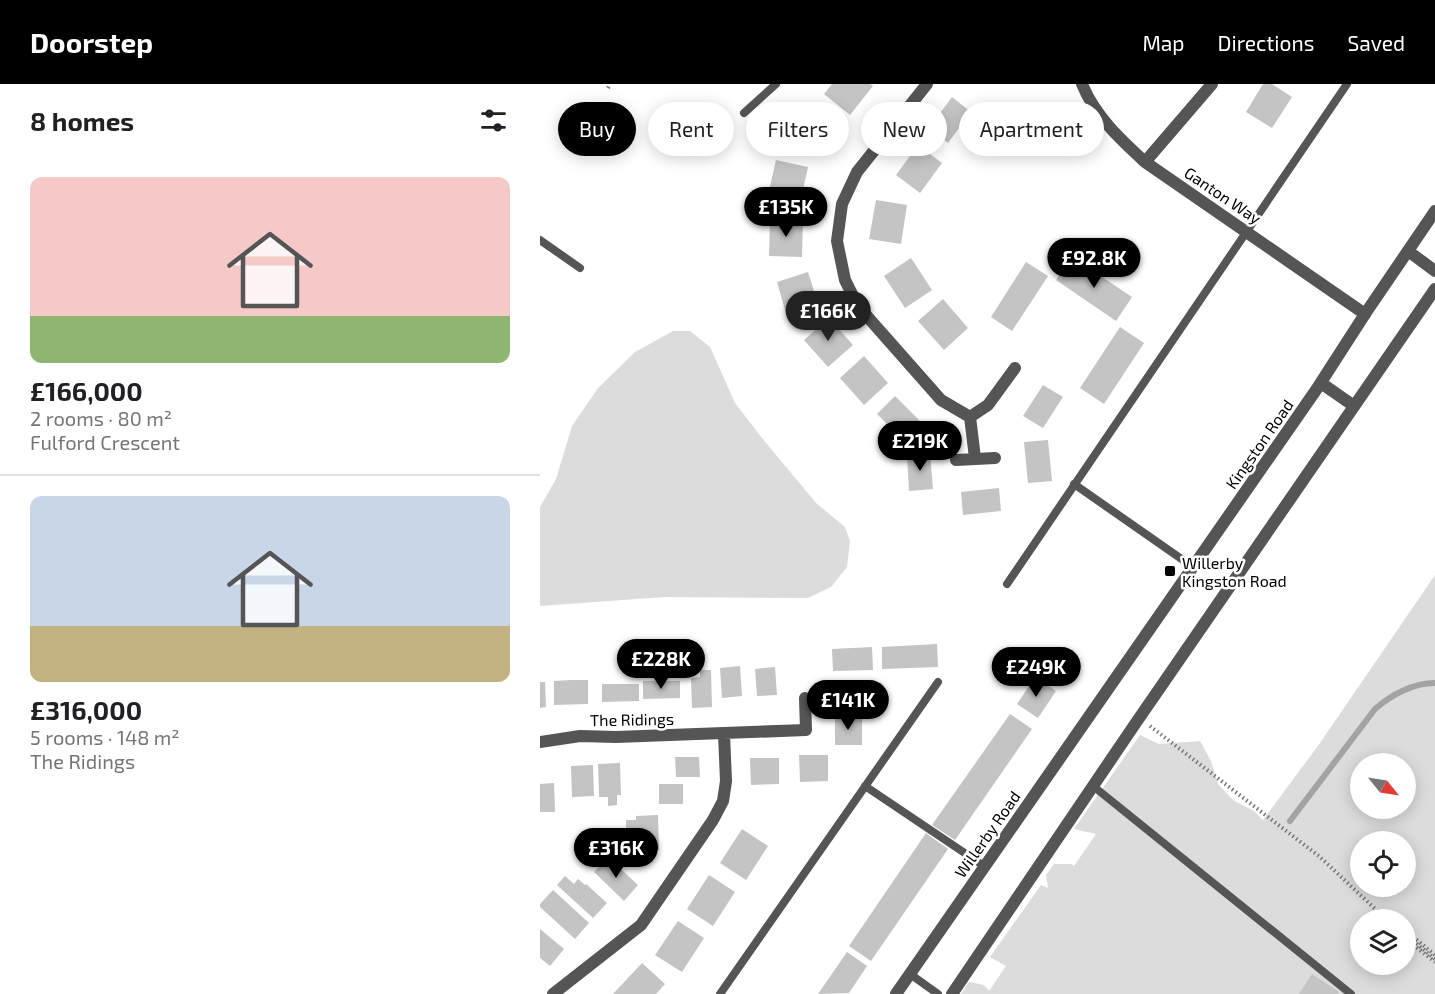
<!DOCTYPE html>
<html lang="en">
<head>
<meta charset="utf-8">
<style>
  :root { --surface:#fff; --page:#f6f6f6; --text:#202124; --muted:#757577; --line:#e0e0e0; --accent:#000 }
  body { margin:0; font-family:"Exo 2",sans-serif; background:var(--page); color:var(--text); height:100vh; display:flex; flex-direction:column; font-size:22px; white-space:nowrap }
  * { box-sizing:border-box; margin:0 }
  p { font-size:20px; color:var(--muted) }
  .icon { flex:none; width:33px; height:33px; fill:none; stroke:currentColor; stroke-width:2; stroke-linecap:round; stroke-linejoin:round }
  .map { position:relative; flex:1; overflow:hidden }
  .details { display:flex; flex-direction:column; background:var(--surface); width:540px }
  .details>* { flex:none }
  .hud { position:absolute; left:18px; top:18px; width:570px; height:54px; display:flex; gap:12px }
  .needle { width:39px; rotate:120deg }
  .tools { position:absolute; left:810px; top:669px; display:grid; gap:12px }
  .tools a { display:grid; place-items:center; width:66px; height:66px; border-radius:50%; background:var(--surface); box-shadow:0 3px 15px #0003; font-size:30px }
  .price { position:absolute; translate:-50% -51px; padding:0 14px; border-radius:21px; background:var(--accent); color:#fff; font-size:20px; line-height:39px; filter:drop-shadow(0 2px 3px #0008) }
  .price::after { content:''; position:absolute; left:50%; top:36px; width:18px; height:14px; margin-left:-9px; background:inherit; clip-path:polygon(0 0,100% 0,50% 100%) }
  .price.current { background:#222; color:#fff }
  ul { padding:0; list-style:none }
  li { display:grid; align-content:center; gap:12px; height:318px; padding:0 30px }
  li+li { border-top:2px solid var(--line) }
  li span { display:grid; place-items:center; height:186px; border-radius:12px; color:#555 }
  li>.icon { margin-inline-start:auto }
  span .icon { width:108px; height:108px; fill:#fffc; stroke-width:1 }
  li b { font-size:26px }
  h2 { display:flex; justify-content:space-between; align-items:center; height:72px; padding:0 30px; font-size:26px }
  .chip { padding:0 21px; border-radius:27px; background:var(--surface); box-shadow:0 3px 15px #0003; font-size:21px; line-height:54px }
  .chip.current { background:var(--accent); color:#fff }
  header { display:flex; align-items:center; gap:36px; box-sizing:border-box; height:84px; padding:0 30px; background:var(--accent); color:#fff }
  header strong { font-size:28px }
  nav { display:flex; gap:33px; margin-inline-start:auto; font-size:21px }
  main { display:flex; flex:1; min-height:0 }
  .map>svg:first-child { display:block }
  .green { fill:#dcdcdc; fill-rule:evenodd }
  .lines { fill:none; stroke-linecap:round; stroke-linejoin:round }
  .stream { stroke:#a3a3a3; stroke-width:6 }
  .building { fill:#c4c4c4 }
  .path { stroke:#777; stroke-width:4; stroke-dasharray:1.5 3; stroke-linecap:butt }
  .service { stroke:#555; stroke-width:8 }
  .minor { stroke:#555; stroke-width:12 }
  .tertiary { stroke:#555; stroke-width:12 }
  .poi-dot { fill:#000; stroke:#fff; stroke-width:2 }
  .labels { text-anchor:middle; dominant-baseline:central; stroke-width:5; stroke-linejoin:round; paint-order:stroke }
  .street-label { font-size:16px; fill:#000; stroke:#fff }
  .poi-label { font-size:16px; fill:#000; stroke:#fff; text-anchor:start }
</style>
</head>
<body>
<header>
<strong>Doorstep</strong>
<nav><a>Map</a><a>Directions</a><a>Saved</a></nav>
</header>
<main>
<section class="details">
<h2>8 homes<svg class="icon" aria-label="filters" viewBox="0 0 24 24"><path d="M4 7h16M4 17h16"/><circle cx="9" cy="7" r="2"/><circle cx="15" cy="17" r="2"/></svg></h2>
<ul>
<li><span style="background:linear-gradient(#f6c9c9 75%,#8fb573 0)"><svg class="icon" aria-label="home" viewBox="0 0 24 24"><path d="M3 11l9-7 9 7M6 9v11h12V9"/></svg></span><div><b>£166,000</b><p>2 rooms · 80 m²</p><p>Fulford Crescent</p></div></li>
<li><span style="background:linear-gradient(#c9d6e8 70%,#c2b280 0)"><svg class="icon" aria-label="home" viewBox="0 0 24 24"><path d="M3 11l9-7 9 7M6 9v11h12V9"/></svg></span><div><b>£316,000</b><p>5 rooms · 148 m²</p><p>The Ridings</p></div></li>
</ul>
</section>
<div class="map">
<svg width="895" height="910" viewBox="0 0 895 910">
  <rect width="100%" height="100%" fill="#fff"/>
  <path class="green" d="M133,247H150L170,263L195,319L222,354L276,419L305,443L310,457L307,483L291,503L268,514L125,513L0,522V423L16,395L32,342L58,304L95,268Z
    M895,491V910H421L429,898L444,901L449,907L466,882L450,873L501,801L508,804L506,791L514,780H531L534,782L556,750L534,745L600,651L619,660L660,657L671,677L678,700L693,716L714,727L723,736L780,659ZM820,680H866V724H820ZM820,758H866V802H820ZM820,836H866V880H820Z"/>
  <g class="lines">
    <path class="stream" d="M750,737L835,625C851,611 873,599 895,599"/>
  </g>
  <path class="building" d="M292,0H330L333,2L310,31L284,10Z
    M723,0H732L752,13L732,44L706,28Z
    M412,13L431,28L408,59L389,44Z
    M274,21L300,42L278,71L251,50Z
    M378,61L402,79L380,109L356,91Z
    M236,76L268,83L260,119L228,111Z
    M336,116L367,121L361,160L329,155Z
    M230,136L263,137L262,173L229,172Z
    M532,173L592,213L576,237L516,196Z
    M371,174L392,206L365,224L344,192Z
    M486,178L508,192L472,247L451,233Z
    M268,188L279,223L247,233L237,198Z
    M403,215L428,244L404,266L378,237Z
    M289,234L313,261L288,283L264,256Z
    M580,243L604,259L564,320L540,304Z
    M324,272L348,299L324,321L300,294Z
    M503,301L523,313L503,344L483,332Z
    M355,312L381,338L363,356L337,330Z
    M508,356L512,397L488,399L484,358Z
    M390,369L393,405L369,407L367,371Z
    M459,404L461,427L423,431L421,408Z
    M397,560L398,583L342,585V563Z
    M332,563L333,586L293,587L292,565Z
    M200,582L202,612L182,614L180,584Z
    M235,583L237,611L217,612L215,585Z
    M160,586H171L172,623L152,624L151,594L160,593Z
    M495,593L516,607L498,634L477,620Z
    M31,596H48V620L14,621V597Z
    M103,597H140V614L103,615Z
    M0,598H5L6,623L0,624Z
    M62,600H99V617L62,618Z
    M470,630L492,645L415,756L392,741Z
    M295,632H322V661H295Z
    M259,671H288V697L260,698Z
    M135,673H159L160,693H136Z
    M210,674H239V700L211,701Z
    M80,679L81,711H77V721L68,722V713H59L58,680Z
    M53,681L54,712L32,713L31,682Z
    M14,699L15,728H0V700Z
    M119,700H143V720H119Z
    M118,731L119,766H112V777H92L91,751H97V745H86V736H96V732Z
    M202,745L228,762L206,796L180,779Z
    M386,749L408,765L331,877L309,862Z
    M68,773L98,801L84,817L54,788Z
    M169,791L195,808L173,842L147,825Z
    M25,792L34,800L38,795L45,801L46,800L67,819L53,834L17,801Z
    M13,806L49,839L35,855L0,823V820Z
    M138,837L164,854L142,888L115,871Z
    M0,845L24,865L10,882L0,874Z
    M307,868L327,882L309,909L278,910Z
    M102,879L125,900L116,910H73Z
    M772,890L799,908L797,910H759Z"/>
  <g class="lines">
    <path class="path" d="M68,4L70,0
      M610,642L780,773L847,836
      M866,847L895,871
      M866,851L895,875
      M866,855L895,878"/>
    <path class="service" d="M204,29L236,0
      M0,156L40,184
      M534,400L653,483
      M467,500L807,0
      M325,702L444,782
      M553,702L811,910
      M370,890L398,910
      M180,910L398,598"/>
    <path class="minor" d="M387,0L317,88L302,120L297,157L305,196L318,222L401,316L430,333L448,321L475,284
      M542,0C555,32 580,55 605,78L825,230
      M605,78L672,0
      M430,333L435,374
      M416,376L455,374
      M0,658L40,652L76,653L266,646L265,614
      M13,910L101,841L173,736L183,717L186,697L184,650"/>
    <path class="tertiary" d="M868,167L895,187
      M781,299L814,322
      M356,910L776,306L825,230L895,127
      M412,910L593,643L895,205"/>
  </g>
  <rect class="poi-dot" x="624" y="481" width="12" height="12" rx="3"/>
  <g class="labels">
    <g class="street-label">
      <text transform="translate(683 111) rotate(34)">Ganton Way</text>
      <text transform="translate(719 360) rotate(-55)">Kingston Road</text>
      <text transform="translate(92 635) rotate(-1)">The Ridings</text>
      <text transform="translate(447 750) rotate(-55)">Willerby Road</text>
    </g>
    <g class="poi-label">
      <text x="642" y="478">Willerby<tspan x="642" dy="18">Kingston Road</tspan></text>
    </g>
  </g>
</svg>
<div class="tools">
<a><svg class="needle" viewBox="-14 -14 28 28"><path d="M0-13l5 13h-10z" fill="#e53935"/><path d="M0 13l5-13h-10z" fill="#757577"/></svg></a>
<a><svg class="icon" aria-label="locate" viewBox="0 0 24 24"><circle cx="12" cy="12" r="6"/><path d="M12 2v4M12 18v4M2 12h4M18 12h4"/></svg></a>
<a><svg class="icon" aria-label="layers" viewBox="0 0 24 24"><path d="M12 4l9 5-9 5-9-5zM3 14l9 5 9-5"/></svg></a>
</div>
<b class="price" style="left:246px;top:154px">£135K</b>
<b class="price" style="left:554px;top:205px">£92.8K</b>
<b class="price current" style="left:288px;top:258px">£166K</b>
<b class="price" style="left:380px;top:388px">£219K</b>
<b class="price" style="left:121px;top:606px">£228K</b>
<b class="price" style="left:496px;top:614px">£249K</b>
<b class="price" style="left:308px;top:647px">£141K</b>
<b class="price" style="left:76px;top:795px">£316K</b>
<div class="hud">
<a class="chip current">Buy</a>
<a class="chip">Rent</a>
<a class="chip">Filters</a>
<a class="chip">New</a>
<a class="chip">Apartment</a>
</div>
</div>
</main>
</body>
</html>
